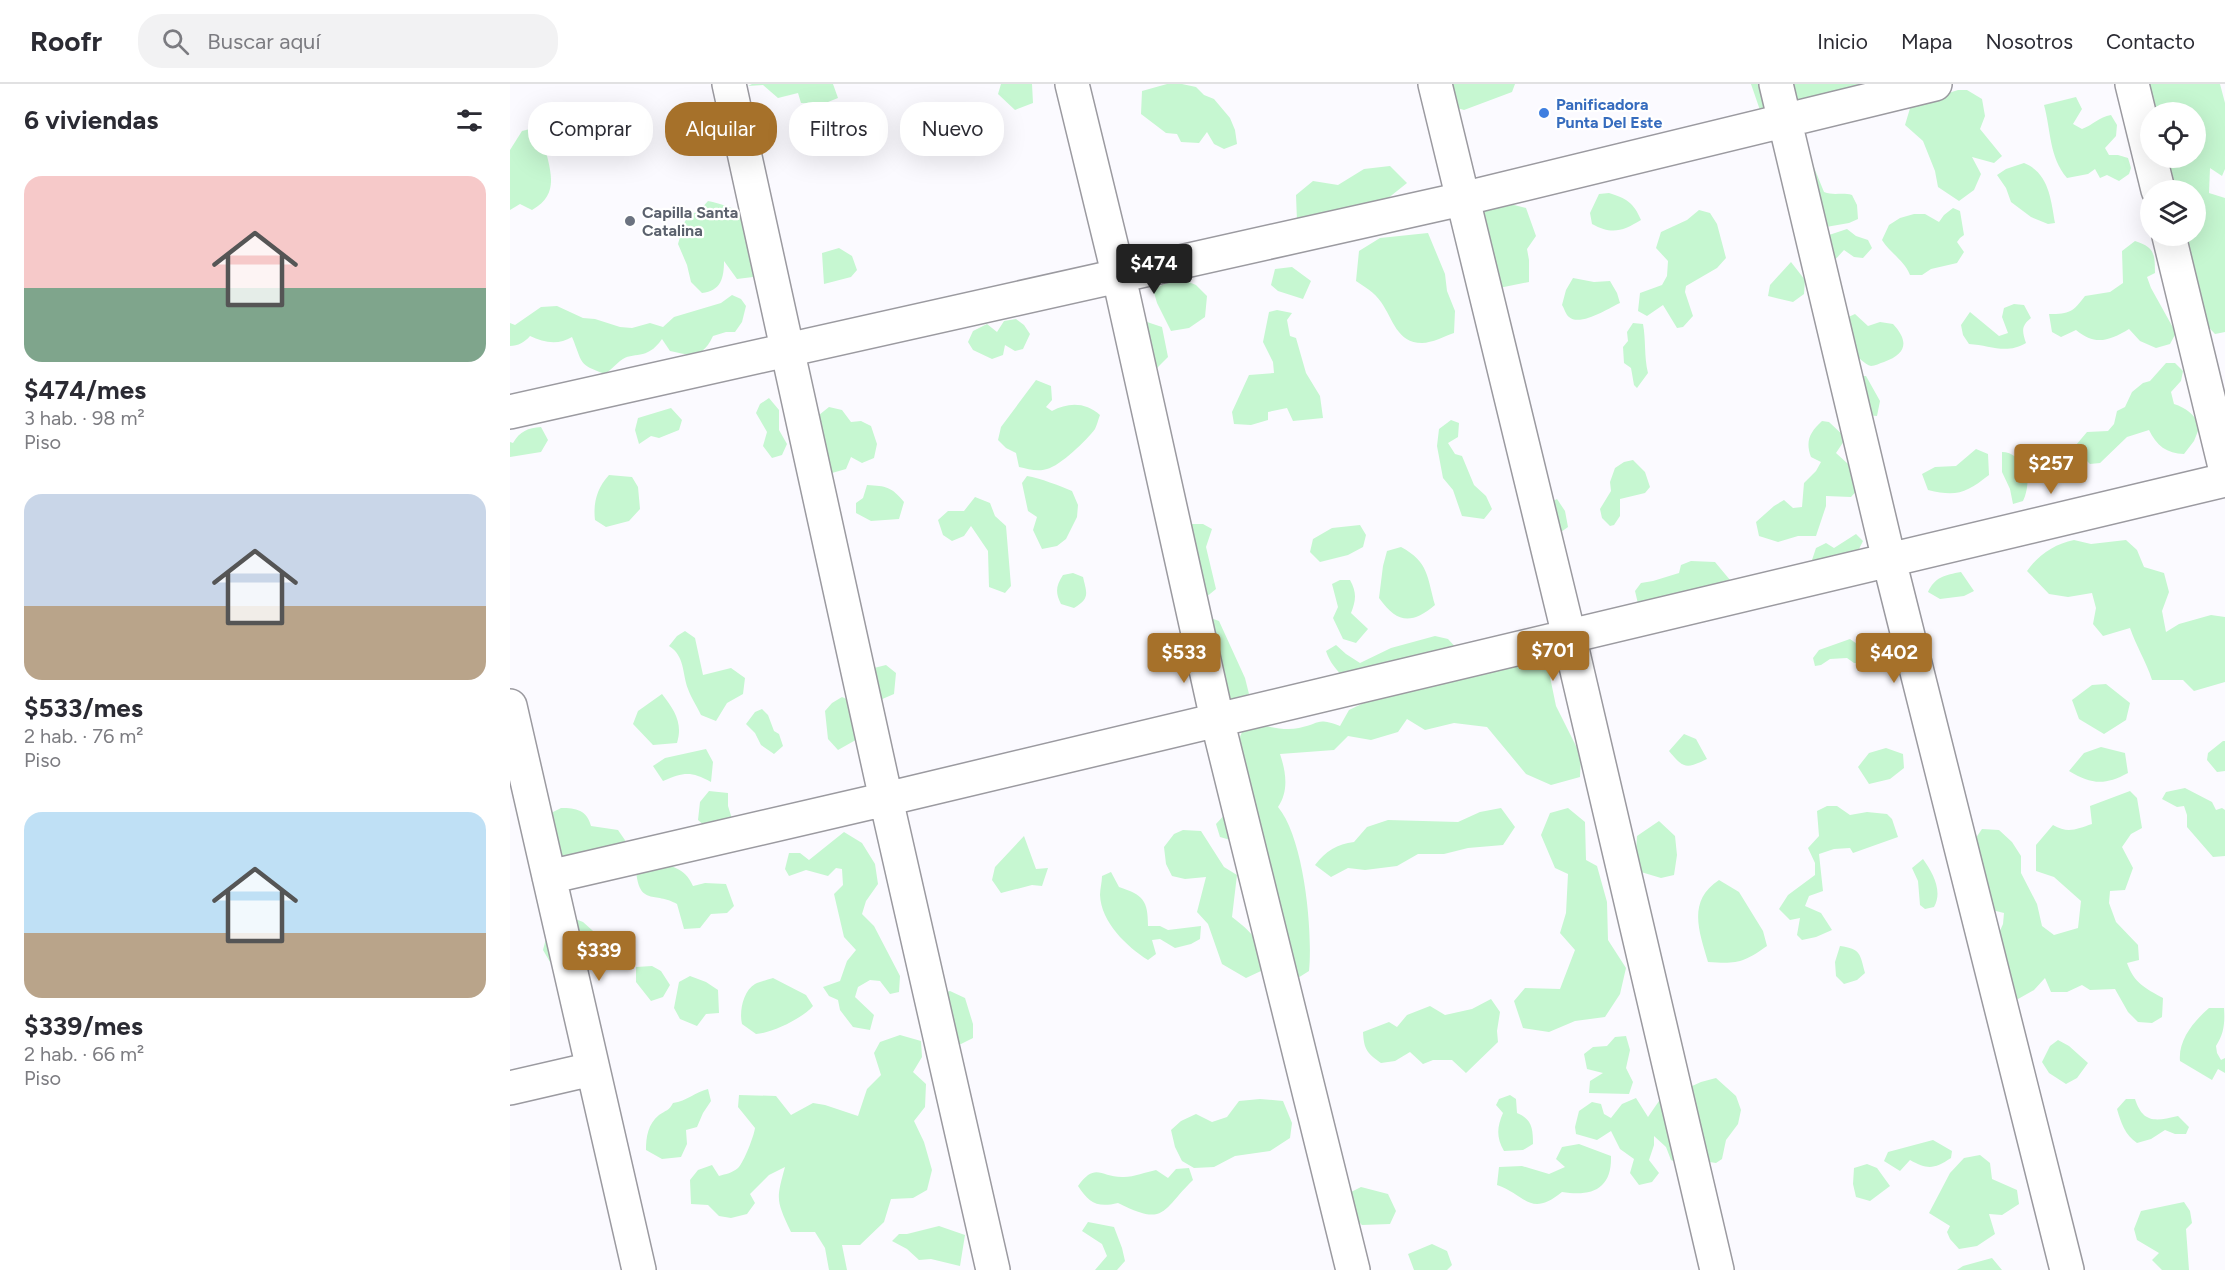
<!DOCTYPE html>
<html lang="es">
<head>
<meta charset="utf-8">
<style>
  :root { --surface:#fff; --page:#f2f2f3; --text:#2b2b33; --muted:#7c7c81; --line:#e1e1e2; --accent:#a6712a }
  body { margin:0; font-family:Figtree,sans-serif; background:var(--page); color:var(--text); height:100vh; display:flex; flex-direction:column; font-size:22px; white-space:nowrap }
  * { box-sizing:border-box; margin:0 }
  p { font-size:20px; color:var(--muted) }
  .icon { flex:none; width:33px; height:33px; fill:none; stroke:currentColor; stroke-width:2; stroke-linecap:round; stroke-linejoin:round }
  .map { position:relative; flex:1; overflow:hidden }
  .drawer { display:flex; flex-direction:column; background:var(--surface); width:510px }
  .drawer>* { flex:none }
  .banner { position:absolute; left:18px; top:18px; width:570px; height:54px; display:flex; gap:12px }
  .fabs { position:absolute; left:1630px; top:18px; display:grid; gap:12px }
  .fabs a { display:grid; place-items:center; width:66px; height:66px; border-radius:50%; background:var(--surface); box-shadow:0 6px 24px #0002; font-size:30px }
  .price { position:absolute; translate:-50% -51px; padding:0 14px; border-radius:6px; background:var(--accent); color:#fff; font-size:20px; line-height:39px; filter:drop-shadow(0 2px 3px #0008) }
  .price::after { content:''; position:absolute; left:50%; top:36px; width:18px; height:14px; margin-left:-9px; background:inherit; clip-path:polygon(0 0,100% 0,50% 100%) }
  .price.current { background:#222; color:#fff }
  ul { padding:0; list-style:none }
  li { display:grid; align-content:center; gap:12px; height:318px; padding:0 24px }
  li span { display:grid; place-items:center; height:186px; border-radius:18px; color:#555 }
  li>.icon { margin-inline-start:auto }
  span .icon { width:108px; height:108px; fill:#fffc; stroke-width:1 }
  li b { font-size:26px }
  h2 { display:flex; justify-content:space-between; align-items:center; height:72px; padding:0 24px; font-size:26px }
  .tag { padding:0 21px; border-radius:24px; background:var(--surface); box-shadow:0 6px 24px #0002; font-size:21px; line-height:54px }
  .tag.current { background:var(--accent); color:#fff }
  header { display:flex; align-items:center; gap:36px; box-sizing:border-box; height:84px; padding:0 30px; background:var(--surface); border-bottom:2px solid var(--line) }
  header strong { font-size:28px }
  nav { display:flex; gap:33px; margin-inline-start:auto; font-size:21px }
  .search { width:420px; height:54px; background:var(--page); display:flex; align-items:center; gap:15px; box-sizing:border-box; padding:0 21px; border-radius:24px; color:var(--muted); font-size:22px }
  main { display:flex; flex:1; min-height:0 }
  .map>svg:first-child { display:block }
  .green { fill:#c6f7d1 }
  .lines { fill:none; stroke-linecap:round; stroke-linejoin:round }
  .minor-casing { stroke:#9b9aa0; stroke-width:36 }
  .minor { stroke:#fff; stroke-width:33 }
  .shop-dot { fill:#3f7fe0; stroke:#fff; stroke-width:2 }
  .worship-dot { fill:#6b7280; stroke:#fff; stroke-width:2 }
  .labels { text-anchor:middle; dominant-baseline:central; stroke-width:4.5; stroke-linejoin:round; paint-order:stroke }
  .shop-label { font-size:16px; font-weight:bold; fill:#366cbe; stroke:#fff; text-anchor:start }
  .worship-label { font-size:16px; font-weight:bold; fill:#5b616d; stroke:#fff; text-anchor:start }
</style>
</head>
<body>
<header>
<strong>Roofr</strong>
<div class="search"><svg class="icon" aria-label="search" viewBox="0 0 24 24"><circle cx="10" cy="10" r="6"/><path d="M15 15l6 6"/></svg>Buscar aquí</div>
<nav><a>Inicio</a><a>Mapa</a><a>Nosotros</a><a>Contacto</a></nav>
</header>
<main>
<section class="drawer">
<h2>6 viviendas<svg class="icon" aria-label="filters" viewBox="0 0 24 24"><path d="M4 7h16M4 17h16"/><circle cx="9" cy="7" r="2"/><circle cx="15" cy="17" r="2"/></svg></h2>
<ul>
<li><span style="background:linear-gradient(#f6c9c9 60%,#7fa58c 0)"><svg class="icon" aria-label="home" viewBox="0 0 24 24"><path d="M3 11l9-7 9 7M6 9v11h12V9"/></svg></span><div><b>$474/mes</b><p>3 hab. · 98 m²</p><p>Piso</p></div></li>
<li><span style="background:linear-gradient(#c9d6e8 60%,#b9a48a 0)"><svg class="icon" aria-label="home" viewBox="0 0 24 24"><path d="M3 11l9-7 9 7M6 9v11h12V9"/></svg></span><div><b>$533/mes</b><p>2 hab. · 76 m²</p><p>Piso</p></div></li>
<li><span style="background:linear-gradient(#bfe0f5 65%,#b9a48a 0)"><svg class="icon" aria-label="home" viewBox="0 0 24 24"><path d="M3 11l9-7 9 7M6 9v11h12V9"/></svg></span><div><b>$339/mes</b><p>2 hab. · 66 m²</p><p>Piso</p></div></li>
</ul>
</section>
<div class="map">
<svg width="1715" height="1186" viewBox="0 0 1715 1186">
  <rect width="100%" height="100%" fill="#fbfaff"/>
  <path class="green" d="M242,0H323L328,14L313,20L291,19L288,9L268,14L253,1L238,2Z
    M491,0H522L523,19L505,26L488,10Z
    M657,0H672L686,3L694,11L704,15L720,34L725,46L727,60L714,65L704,60L697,48L689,59L671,58L667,50L656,49L631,30L632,7Z
    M925,0H1005L1002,8L954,26L931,19Z
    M1241,0H1384L1252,32Z
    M1630,0H1710L1715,19V85L1712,92L1700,84L1699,109L1715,114V248L1705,250L1690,234L1659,152H1686V106H1652V74H1686V28H1643Z
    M1448,6H1457L1472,15L1475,32L1470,45L1492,72L1484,79L1462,73L1471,90L1464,106L1449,117L1428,103L1425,87L1413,57L1395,41L1401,21Z
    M1566,13L1572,25L1563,40L1572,45C1583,41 1589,33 1601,31L1607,41L1606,52L1595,64L1599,71H1608L1618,74L1621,84L1619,90L1609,97L1597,91L1590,94L1585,85L1578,90L1557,94C1539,73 1541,46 1534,21Z
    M20,45L26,53L33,54C38,82 53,109 22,126L10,120L0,126V66L12,47Z
    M1295,78L1303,81L1314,108C1324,112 1332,108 1342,111L1347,121L1348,135L1339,139L1316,143Z
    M1514,79C1539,89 1541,116 1545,139L1538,140L1521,133L1501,118L1496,104L1487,91L1496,85Z
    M880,82L897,99L877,115L787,137L786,111L803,97L828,101L854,85Z
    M1099,109C1116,114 1124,119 1131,136C1113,147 1102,151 1082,140L1080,129L1089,110Z
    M198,117C211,119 221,125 233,127L247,186L243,193L227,195L214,177C214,194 211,207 192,209L181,198L177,181L168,160L174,139L179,131L189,127Z
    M1000,120L1016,124L1026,152L1017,165L1019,176V198L984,205L966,128Z
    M1443,124L1450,127L1454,151L1450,154L1447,158L1454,168L1447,179L1421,185L1412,191H1400C1394,176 1380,169 1372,156L1379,141L1390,134L1404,130H1415L1429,138L1434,131Z
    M1189,126L1200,129L1207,140L1216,174L1207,184L1176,202L1175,208L1183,232L1173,243L1167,244L1153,221L1137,232L1128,227L1130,209L1152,201L1157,192L1158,177L1146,164L1151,148L1177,136Z
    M1337,145L1346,152L1358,156L1362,164L1353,174L1344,173L1334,166L1323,178L1310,154Z
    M918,149L935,190L937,207L945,227L944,249C935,252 922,259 912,259C887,259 883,235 871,218C864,208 855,203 846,197L849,167L870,154Z
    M1625,157C1644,163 1645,169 1645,189L1637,193L1641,204L1666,249L1660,260L1646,264L1630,257L1619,245C1599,257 1585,262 1566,246L1551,253L1542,248L1539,230C1560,230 1563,228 1575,212L1600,208L1613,199L1612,167Z
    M329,164L342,172L347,186L341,193L314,200L312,169Z
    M1281,178L1295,196L1294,210L1283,218L1258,212L1260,201Z
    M782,183L801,197L793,215L768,207L761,201L765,185Z
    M669,194L686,201L697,212L695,233L679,244L661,247L647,219L643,205Z
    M1063,194L1084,198L1100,197L1107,209L1110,219C1099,224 1070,243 1059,233C1056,231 1054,224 1052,221L1056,206Z
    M222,211L231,215L236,222L232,238L225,248H216L203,252C192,275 182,272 160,267L152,255C136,278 124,266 110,277C105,281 101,286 95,290C67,280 73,279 62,253C49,261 34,259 20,252C15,258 8,262 0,262V239L5,241L31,223L47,222L73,234L85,235L110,243L122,244L140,239L153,243L164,233L211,219Z
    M1504,220L1514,221L1521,234C1511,242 1512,247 1516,259C1496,271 1480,261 1459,260L1453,251L1451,241L1460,228L1489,252L1498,249L1492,233L1494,224Z
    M767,226L782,229L777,236L780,252L786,254L796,289L810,312L813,334L783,337L777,324L758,328V336L741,341L724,340L722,328L739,291L764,289L763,278L753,258L759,228Z
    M1345,230L1358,242L1370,238L1383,240C1399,257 1397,270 1374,278C1370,279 1365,282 1361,282C1355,281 1346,271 1343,267C1338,259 1336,244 1334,235Z
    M506,235L514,241L520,250L513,265L505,267L495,261L493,271L482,275L463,266L458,258L463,247L477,240L487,248L494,237Z
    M634,237L652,243L658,273L642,289Z
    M1123,239L1133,240C1136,256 1134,273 1138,289L1127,304L1124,301L1121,284L1114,279L1113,263L1118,257L1117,248Z
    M1656,279H1665L1673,287L1671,297L1661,308L1664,320C1676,324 1684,330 1690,342L1684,357L1674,370C1657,370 1646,361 1639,346L1617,353L1590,379L1580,380L1571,371L1566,361L1577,348L1598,347L1604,340L1607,327L1615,323L1622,308L1633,299L1640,297Z
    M1349,292H1356L1370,317L1367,332L1354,331Z
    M526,296L541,302L542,316L536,323L542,327C558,318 576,318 590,331C588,336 587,341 585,345C577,356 550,382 537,385C528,388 518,385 509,383L506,369L496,364L488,356L491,343Z
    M259,314L269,326V346L277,360L272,371L262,374L253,362L257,348L246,329L250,320Z
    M319,323L332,326L341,338L351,337L361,342L367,360L364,374L352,379L341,373L336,385L322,389L313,385L309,331Z
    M161,324L172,336L169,346L149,354L141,352L129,360L125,346L128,334Z
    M941,336L949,339L948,353L938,359L945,370L952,372L964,401L976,412L982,425L974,435L952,432L943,406L933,394L927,362L929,345Z
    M1312,337L1319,338L1336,354L1326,369L1348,389L1350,403L1341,413L1316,412V422L1306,452H1288L1268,458L1249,452L1246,438L1264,422L1274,416L1283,424L1292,423L1294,399L1306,387L1311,378L1301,373C1295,357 1300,348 1312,337Z
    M31,343L38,356L31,368L0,373V358L3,359C10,347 18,344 31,343Z
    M1466,365L1478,370L1479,391C1456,409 1447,413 1418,406L1412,390L1425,383L1446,382Z
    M1492,368C1502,368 1506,375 1515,376L1520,386C1516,398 1519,404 1513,417L1503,420L1500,405L1492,388Z
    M1123,376L1135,388L1140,403L1135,409L1110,415V432L1104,441L1100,442L1092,434L1090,425L1101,407L1100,398L1105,384L1114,378Z
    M99,391L122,393L128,403L130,425L119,437L96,443L85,436C83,419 87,404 99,391Z
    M517,392C530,394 550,402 562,407L568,421L567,433L556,455L547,462L532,465L523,446L527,433L518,427L512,399Z
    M357,401C376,402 382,403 394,418L389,435L361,437L346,429V419L353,414Z
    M465,413L480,419L485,432L496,442L501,502L495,509L479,503L478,467L461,442L454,452L442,457L433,451L428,436L438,427H454Z
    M1047,415L1055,427L1058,443L1044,453L1035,421Z
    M675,440H693L702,445L696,463L706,505L695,514Z
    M850,441L856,451L853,463L838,471L810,478L800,468L803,455L822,444Z
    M1346,450L1353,457L1347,469L1300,482L1306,464L1316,459L1324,464Z
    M1564,456L1581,460L1616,456L1627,466L1634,483L1654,489L1659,508L1652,527L1656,548L1669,540L1701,531L1715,533V598L1684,607L1673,596H1642C1636,577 1626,562 1620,544L1593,552L1583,540L1586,524L1582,509L1558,513L1539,510L1517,487C1529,470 1545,460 1564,456Z
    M891,463C919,478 917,493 925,521C901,541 887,539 869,514L873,482L877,467Z
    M1181,477L1205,478L1220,496L1215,503L1129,524L1125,507L1131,499L1143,497L1169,489L1171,481Z
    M1451,488L1464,507L1454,512L1430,515L1418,508C1425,493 1435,491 1451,488Z
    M563,489L573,493C577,510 580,514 564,524L551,520C545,508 546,502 553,491Z
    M830,496H840C847,509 846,516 841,529L858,545L846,559L833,555L823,534L828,523L822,500Z
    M695,532L709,537L735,594L739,610L720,618Z
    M175,547L185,554L193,591L221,584L235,594L233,610L217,619L206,637L191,631C187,622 181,614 178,605C172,589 175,572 159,562L167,552Z
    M925,552L938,555L950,568H1020L1039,588L1046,622L1071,672L1070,693L1041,701L1016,690L977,643L944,639L915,646L897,635L888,648L861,656L838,652L824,666L770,670C776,688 779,707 768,723C794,754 803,847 799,887L783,897L724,757L710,753L706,740L718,727L724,667L732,648L746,640C760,643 775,647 789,644C811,640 805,633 830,642L839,626L862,615C844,601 823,589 816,567L826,561L836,570L850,579L881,564Z
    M1340,555L1350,562L1352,579H1344L1337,574L1320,575L1311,581L1305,582L1303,574L1309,566Z
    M376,581L386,589L384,610L370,616L360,585Z
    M1596,600L1620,619L1616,636L1594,650L1569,635L1562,616L1582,601Z
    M152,610C165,627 173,639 167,659L143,661L123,640L128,627Z
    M332,613L343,618L351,653L328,666L318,655L315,627L322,619Z
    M252,625L258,631L264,647L269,650L273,662L264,670L251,661L245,649L236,640L245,628Z
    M1174,650L1186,655L1197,675C1176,685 1174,685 1159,667Z
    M1713,657H1715V687L1707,688L1697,676L1698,669Z
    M1591,663L1615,669L1618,689C1594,702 1581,700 1559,687L1574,669Z
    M1376,664L1393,670L1394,684L1380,695L1359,700L1348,683L1359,669Z
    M196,665L203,678L201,698C181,687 174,688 153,697L143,682L155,674Z
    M1675,704L1702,718L1706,726L1712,724L1715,726V772L1703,773L1677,743V731L1674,722L1667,723L1652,715L1656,708Z
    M199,707L218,709V722L223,738L196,743L188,736L190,718Z
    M1620,707L1627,714L1632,744L1621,750L1612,763L1623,784L1615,806L1600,807L1599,819L1606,838L1628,861L1629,876L1617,879C1624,899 1635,904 1653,914L1652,933L1642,939L1628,938L1618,928L1605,905L1580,906L1572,901L1557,908H1541L1535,894L1524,906L1508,915L1498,906L1486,856L1493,840L1494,829L1478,825L1461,761L1472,745L1489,746L1502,758L1511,772V789L1527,820L1532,842L1544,851L1568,844L1571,817L1544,793L1526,787V761L1543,741C1558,750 1567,745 1582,740L1580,722Z
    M1317,722H1327L1340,731L1357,728L1377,730L1382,735L1388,753L1343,769L1340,764L1324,765L1309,770L1313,807L1299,812L1295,822L1311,829L1322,846L1306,853L1292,856L1287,851L1290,834L1280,836L1269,825L1278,811L1305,791V779L1298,764L1309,752L1307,727Z
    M51,724C66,724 77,726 81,742L108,746L119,762L51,779L37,731Z
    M991,724L1005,743L993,761L958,764L934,770H908L887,782L855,786L838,784L821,793L805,781C816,767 827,760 844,758L857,743L878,736L948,738L970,728Z
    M1058,724L1075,738L1076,776L1087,782L1097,818L1098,856L1116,884L1110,910L1095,933L1065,937L1039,948L1013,944L1004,917L1015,904L1050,905L1065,866L1050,849L1056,829L1058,790L1045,784L1031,751L1040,729Z
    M1149,737L1165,752L1167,771L1164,791L1151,794L1131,788L1126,768L1127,752Z
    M673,746L691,747L714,783L727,791L722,833C745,851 751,857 751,887L736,894L712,880L698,840L687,828L696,793L675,795L662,792L656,780L654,763L664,750Z
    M334,748L352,759L365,780L368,800L356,817L352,830L364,842L390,892L389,908L380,910L370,897L360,896L348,903L345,913L364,931L360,946L343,943L330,926L328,916L319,912L313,903L330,897L337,877L346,866L334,853L324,810L333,801L332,785L326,784L318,792L296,786L279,792L275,785L279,769H290L299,776Z
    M514,752L526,785L538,784L532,802L522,801L491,809L482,796L485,783Z
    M1413,775C1423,789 1433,807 1424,823L1415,825L1410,821L1408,797L1402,784Z
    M142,779C160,781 175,783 183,802L195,799L216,800L224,822L217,829L201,830L190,844L174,845L167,820C145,807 129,823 126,786Z
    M601,788L609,803C633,811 638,816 638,842H650L658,846L691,842L690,855L681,860L665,864L650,855L642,856L646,870L638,876C617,863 591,838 590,811C590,805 592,798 592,792Z
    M1209,796L1229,808L1253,847L1257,862C1233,879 1227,880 1198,878C1189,847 1177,817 1209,796Z
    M55,831L73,838L92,855L84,871L71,882L40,878L33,866L39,843Z
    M1330,862C1351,865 1350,870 1355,889L1347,896L1334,900L1326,892L1325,878Z
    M142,882L151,887L160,901L153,913L141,917L126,898V883Z
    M180,892L196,898L208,906L209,929L196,930L187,942L170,935L164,924L169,898Z
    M263,894L296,911L303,922C293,934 262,949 246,950L232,940C229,928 233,907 245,900C250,897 258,896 263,894Z
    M440,907L455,914L463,940V954L451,960L426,964L430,910Z
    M981,915L990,928L987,947L988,958L956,989L942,976H923L913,980L900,968L885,977L871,979C857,969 854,966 853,948L879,938L887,943L897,931L920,922L935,931L962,925Z
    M1699,924H1714C1715,939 1714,950 1706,962L1707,969L1711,976L1715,974V989L1708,985L1702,996L1670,977C1668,956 1684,937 1699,924Z
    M390,951L411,957L412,973L403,988L416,1000L415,1023L404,1037L414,1058L422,1086L417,1106L403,1114L381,1115L374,1138L350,1161H332L337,1186H319L315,1164L305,1148H281C266,1116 266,1116 275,1083L259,1091L240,1110L245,1119L237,1130L221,1134L209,1132L198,1121L181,1120L180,1096L188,1086L202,1081L209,1092C216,1090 222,1089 228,1084C234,1078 244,1052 245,1044L228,1023L229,1011L266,1012L281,1031L303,1019L315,1021L348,1032L357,1005L371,991L364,969L370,958Z
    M1116,952L1120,966L1116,984L1123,998L1119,1010L1079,1009L1080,997L1093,989L1077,985L1074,970L1083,963L1097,962L1105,953Z
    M1548,956L1559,962L1578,979L1567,994L1556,1000L1539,989L1532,978L1540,962Z
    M1206,994L1226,1012L1231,1026L1228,1040L1216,1056L1212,1075L1206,1079L1193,1077L1167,1079L1161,1076L1156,1063L1144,1052V1061L1139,1076L1149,1089L1142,1098L1129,1101L1120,1089L1124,1075L1110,1065L1101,1047L1087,1056L1066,1050L1065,1043L1069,1027L1082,1018L1091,1020L1094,1030L1101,1034L1112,1020L1126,1014L1138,1033L1149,1017L1191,998Z
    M198,1005L201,1017L193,1029L187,1043L176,1046L177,1060L171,1073L152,1075L136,1066C136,1053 138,1040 149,1031C156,1026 159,1027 163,1019C177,1017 185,1008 198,1005Z
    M1000,1011L1006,1015L1007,1029C1022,1035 1023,1045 1023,1060L1013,1066L994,1067C986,1053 987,1043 993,1029L986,1021L989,1015Z
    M750,1015L773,1017L782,1039L780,1054L760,1067L725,1072L704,1083L684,1084L672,1077L665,1063L661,1046L671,1037L686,1030L702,1038L717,1033L729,1017Z
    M1616,1015H1625C1633,1040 1646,1037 1668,1032L1679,1043L1676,1050H1665L1655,1046L1641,1055L1627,1059C1615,1051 1611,1039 1607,1025Z
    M1423,1056L1442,1067L1441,1074C1424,1085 1418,1086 1400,1076L1390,1087L1374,1077L1378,1068Z
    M1069,1060L1101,1072C1102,1105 1082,1113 1052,1108C1020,1134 1016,1111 987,1101L989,1083L1012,1082L1039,1090L1055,1083L1046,1075L1052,1063Z
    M1470,1071L1480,1079L1482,1095L1507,1106L1509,1120L1492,1131L1479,1130L1485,1150L1467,1162L1449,1165L1440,1155L1437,1148L1440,1142L1419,1129L1440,1089L1454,1074Z
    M1357,1080L1367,1084L1380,1102L1360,1117L1346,1113L1343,1100L1344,1084Z
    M679,1084L683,1096C651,1127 656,1143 608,1119C587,1124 579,1119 568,1102C586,1077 591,1094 614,1093C624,1093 636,1088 646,1086L658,1094L666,1085Z
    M851,1103L878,1110L886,1127L880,1140L852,1141L836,1126L841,1108Z
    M1674,1118L1680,1127L1682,1139L1676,1145L1679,1186H1652L1642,1176L1649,1169L1627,1156L1624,1145L1631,1127Z
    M578,1138L604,1143L612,1164L615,1177L607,1186H585L597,1172L592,1160L572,1147Z
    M429,1142L455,1151L450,1182L421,1175L409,1176L397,1165L382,1157L389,1150H397Z
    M922,1160L937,1167L942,1181L937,1186H904L898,1170Z
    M1482,1174L1492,1186H1447L1453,1182Z"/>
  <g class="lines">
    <defs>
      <path id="minor" d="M219,0L376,715L483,1186
        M562,0L609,193L707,635L843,1186
        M925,0L1059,552L1207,1186
        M1266,0L1379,476L1557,1186
        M1622,0L1648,106
        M1659,152L1715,383
        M0,328L952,115L1425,0
        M0,622L129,1186
        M39,793L376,715L1715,396
        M0,1004L82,985"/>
    </defs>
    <use href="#minor" class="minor-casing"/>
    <use href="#minor" class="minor"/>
  </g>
  <circle class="shop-dot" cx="1034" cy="29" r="6"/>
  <circle class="worship-dot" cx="120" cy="137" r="6"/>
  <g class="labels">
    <g class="shop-label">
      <text x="1046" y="20">Panificadora<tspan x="1046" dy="18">Punta Del Este</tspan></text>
    </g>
    <g class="worship-label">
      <text x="132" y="128">Capilla Santa<tspan x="132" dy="18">Catalina</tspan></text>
    </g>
  </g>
</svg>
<div class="fabs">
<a><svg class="icon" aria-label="locate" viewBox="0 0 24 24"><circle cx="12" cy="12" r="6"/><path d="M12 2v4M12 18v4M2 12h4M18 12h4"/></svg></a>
<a><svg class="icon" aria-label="layers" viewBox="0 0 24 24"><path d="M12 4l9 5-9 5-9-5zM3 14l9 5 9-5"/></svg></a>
</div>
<b class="price current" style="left:644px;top:211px">$474</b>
<b class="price" style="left:1541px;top:411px">$257</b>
<b class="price" style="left:1043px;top:598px">$701</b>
<b class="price" style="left:674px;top:600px">$533</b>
<b class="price" style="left:1384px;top:600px">$402</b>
<b class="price" style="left:89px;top:898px">$339</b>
<div class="banner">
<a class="tag">Comprar</a>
<a class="tag current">Alquilar</a>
<a class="tag">Filtros</a>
<a class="tag">Nuevo</a>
</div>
</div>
</main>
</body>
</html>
